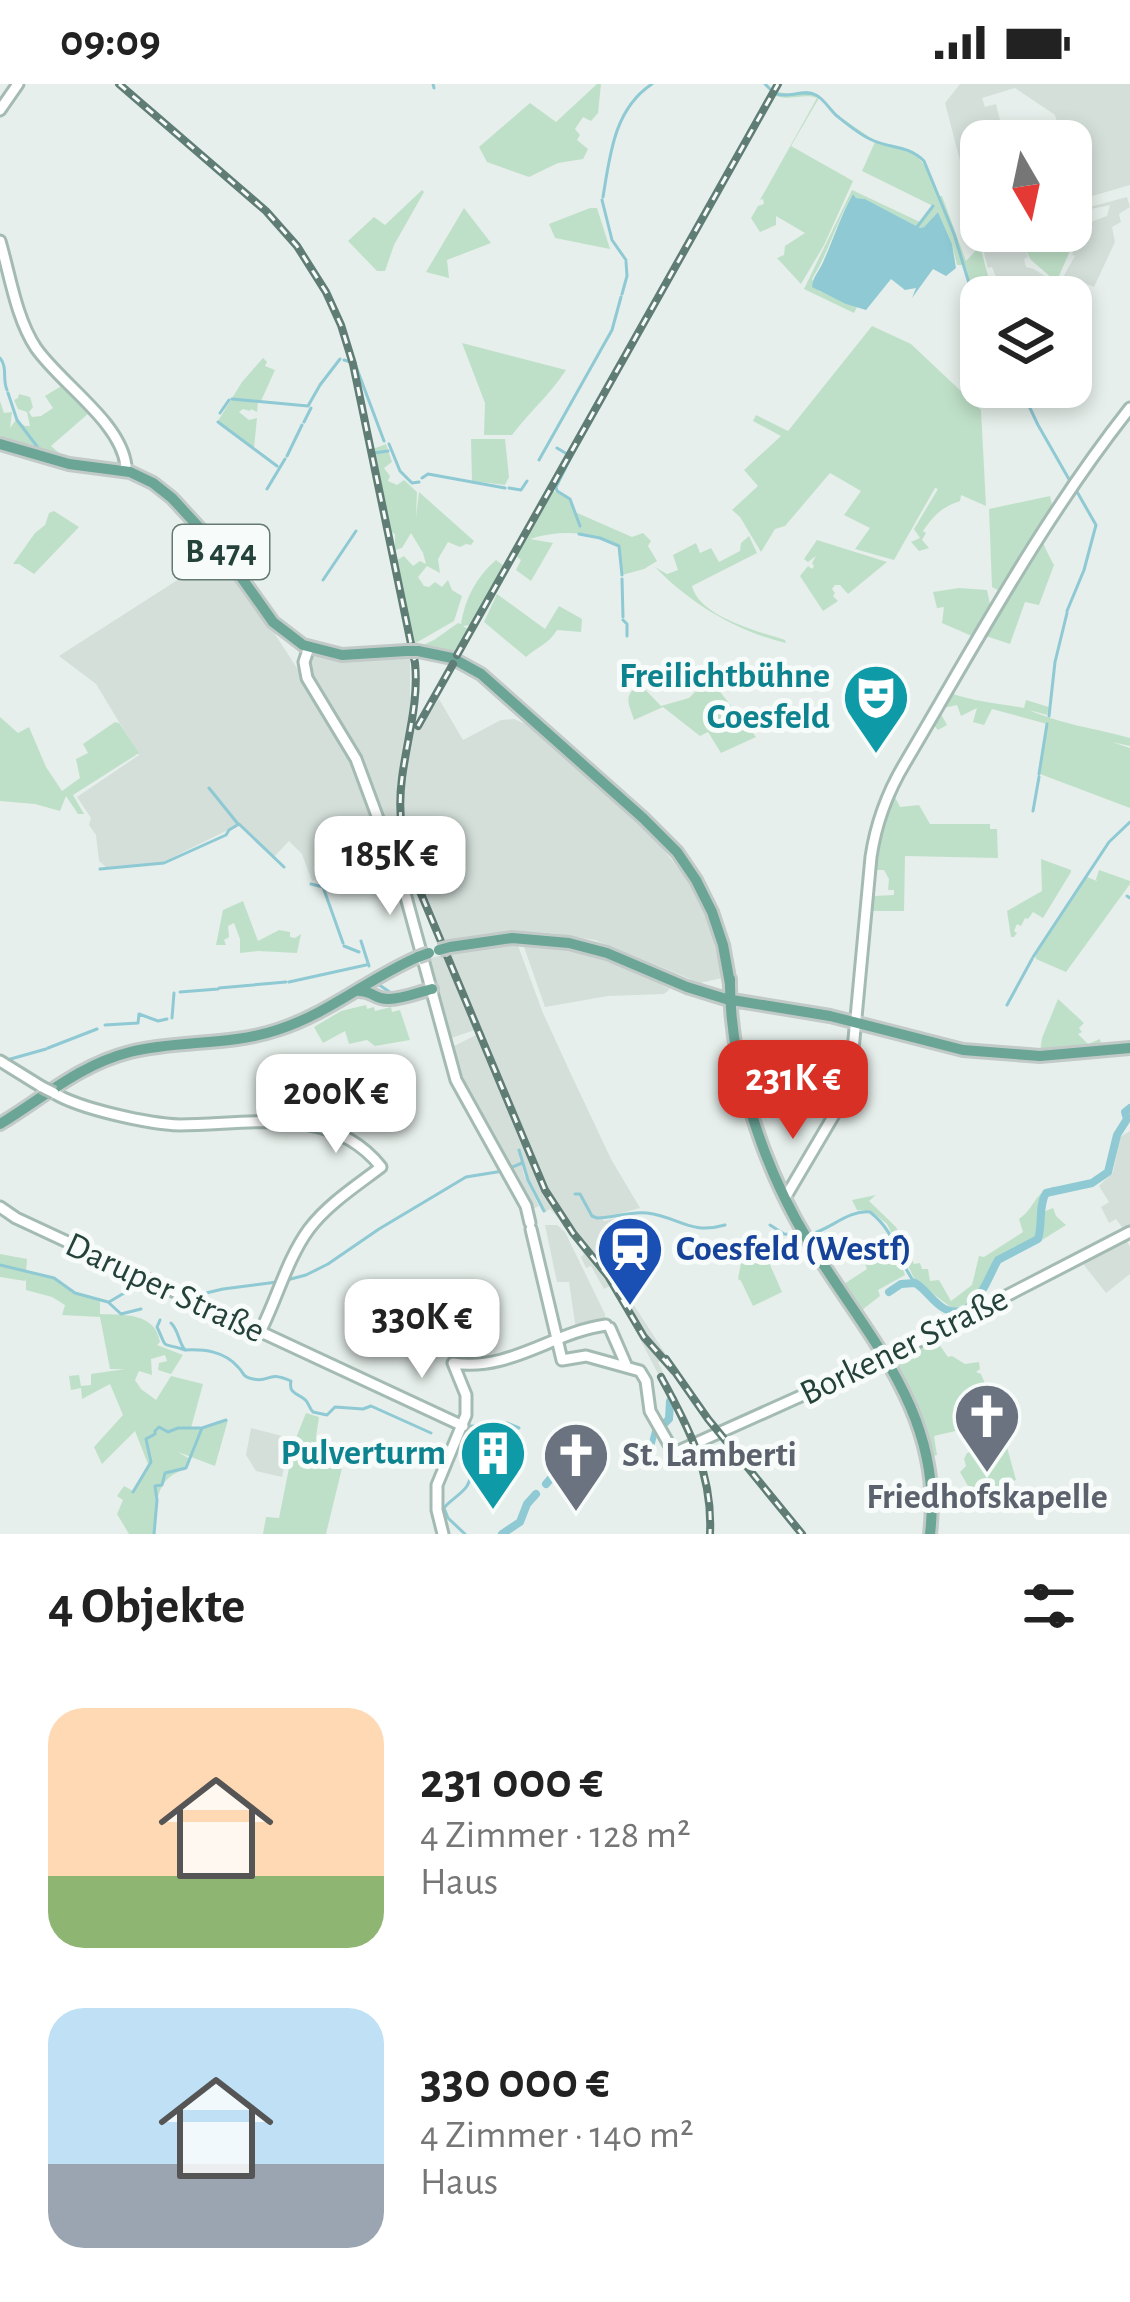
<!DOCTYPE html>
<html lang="de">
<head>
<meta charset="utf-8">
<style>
  :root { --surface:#fff; --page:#f2f2f2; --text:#222; --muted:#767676; --accent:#d93025 }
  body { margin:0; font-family:"Alegreya Sans",sans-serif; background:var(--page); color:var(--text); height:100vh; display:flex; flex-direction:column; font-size:45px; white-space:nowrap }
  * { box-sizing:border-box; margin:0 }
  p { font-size:39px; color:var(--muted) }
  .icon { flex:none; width:66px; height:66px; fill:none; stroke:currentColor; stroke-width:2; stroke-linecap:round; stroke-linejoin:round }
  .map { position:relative; height:1450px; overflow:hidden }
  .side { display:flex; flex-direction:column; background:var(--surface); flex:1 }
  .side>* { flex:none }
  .needle { width:78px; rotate:171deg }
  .controls { position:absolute; left:960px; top:36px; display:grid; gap:24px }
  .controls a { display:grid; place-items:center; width:132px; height:132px; border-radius:24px; background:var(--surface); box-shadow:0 6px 18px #0003; font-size:60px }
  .price { position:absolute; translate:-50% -102px; padding:0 27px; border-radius:24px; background:#fff; color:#222; font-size:39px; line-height:78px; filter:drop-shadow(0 3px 6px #0008) }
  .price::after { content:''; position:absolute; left:50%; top:72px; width:36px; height:27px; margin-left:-18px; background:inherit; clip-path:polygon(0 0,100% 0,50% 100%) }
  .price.active { background:var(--accent); color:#fff }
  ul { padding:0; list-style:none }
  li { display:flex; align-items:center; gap:36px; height:300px; padding:0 48px }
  li span { display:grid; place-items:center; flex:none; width:336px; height:240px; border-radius:36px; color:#555 }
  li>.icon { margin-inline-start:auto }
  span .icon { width:144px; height:144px; fill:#fffc; stroke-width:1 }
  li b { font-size:51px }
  h2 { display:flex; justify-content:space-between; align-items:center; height:144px; padding:0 48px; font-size:51px }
  .status { display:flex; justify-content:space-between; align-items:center; height:84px; padding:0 60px; background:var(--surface); direction:ltr }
  .status svg { height:33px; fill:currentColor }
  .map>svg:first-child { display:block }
  .built { fill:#d4dfda }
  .green { fill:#bfe0c8 }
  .water { fill:#8ec9d4 }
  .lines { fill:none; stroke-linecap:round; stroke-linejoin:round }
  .stream { stroke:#8ec9d4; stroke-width:3 }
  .canal { stroke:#8ec9d4; stroke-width:6 }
  .river { stroke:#8ec9d4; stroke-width:8 }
  .secondary-casing { stroke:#a4bbb3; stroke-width:15 }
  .primary-casing { stroke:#c2cac8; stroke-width:16 }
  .secondary { stroke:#fff; stroke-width:9 }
  .primary { stroke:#6aa596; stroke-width:10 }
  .rail-casing { stroke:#5f7d75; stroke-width:8 }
  .rail { stroke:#f7fbf9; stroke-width:3; stroke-dasharray:9; stroke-linecap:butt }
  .secondary-bridge-casing { stroke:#a4bbb3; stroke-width:15; stroke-linecap:butt }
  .primary-bridge-casing { stroke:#c2cac8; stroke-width:16; stroke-linecap:butt }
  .secondary-bridge { stroke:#fff; stroke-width:9 }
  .primary-bridge { stroke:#6aa596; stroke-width:10 }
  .labels { text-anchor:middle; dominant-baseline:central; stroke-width:10; stroke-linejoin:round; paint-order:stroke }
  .shield { fill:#f7fbf9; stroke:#637a73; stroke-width:3 }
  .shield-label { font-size:33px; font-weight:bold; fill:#24423a }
  .culture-label { font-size:36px; font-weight:bold; fill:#0d838f; stroke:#f7fbf9; text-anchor:end }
  .transit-label { font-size:36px; font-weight:bold; fill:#164399; stroke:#f7fbf9; text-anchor:start }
  .street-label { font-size:36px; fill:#24423a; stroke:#f7fbf9 }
  .worship-label { font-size:36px; font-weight:bold; fill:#5b616d; stroke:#f7fbf9; text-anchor:start }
</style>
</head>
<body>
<div class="status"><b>09:09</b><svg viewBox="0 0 49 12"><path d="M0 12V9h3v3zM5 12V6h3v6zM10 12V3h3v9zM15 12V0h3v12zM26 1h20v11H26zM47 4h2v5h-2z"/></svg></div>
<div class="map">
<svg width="1130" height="1450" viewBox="0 0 1130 1450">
  <rect width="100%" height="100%" fill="#e6efeb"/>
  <path class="built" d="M960,0H1130V101L1082,115L1086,124L1127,113L1130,123L1119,130L1121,138L1112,143L1115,158L1094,203L1077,196L1074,201L1062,195L1075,172L1072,170L1085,140L1107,132L1110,121L1081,127L1076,110L1071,111V57H1063L1055,31L1015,4L982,14L985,23L996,20L1004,52V57H981V147H1028L1030,154L1024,163L1028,173L1024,175L1026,183L1034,185L1084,218L1077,232L1071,229V213H1039L1015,205L996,193L992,183L988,184L945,19Z
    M218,470L251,513L355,674L390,774L340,792L334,770L329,772L332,781L320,785L322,793L312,797L302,770L289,757L274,773L238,741L163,778L107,784L99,777L96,751L89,741L91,734L77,713L139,671L96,600L59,572Z
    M407,532L419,593L415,640L452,579L454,580L428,626L429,629L439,615L463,656L501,636L514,635L528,641L633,728L687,795L709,838L722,894L700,899L595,856L551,849L517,847L475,852L444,859L449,870L517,859L543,929L570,988L611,1075L640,1124L602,1134L604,1137L627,1132L637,1179L613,1189L685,1300L683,1302L664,1276L658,1278L671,1305L669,1311L612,1201L604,1205L591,1182L586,1184L581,1173L584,1170L559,1135L550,1125L545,1128L531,1101L518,1061L524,1091L539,1122L530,1126L463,1006L450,964L478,950L475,946L448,955L427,875L443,871L441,862L405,772L394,775L371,705L310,594L307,585L310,570L341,576L410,572V618L412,627L415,598Z
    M523,860L565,863L609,874L670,905L664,910L608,912L545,923Z
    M1130,1047V1145L1125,1147L1116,1135L1109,1139L1101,1123L1109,1118L1099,1102L1113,1088L1120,1053Z
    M545,1141H557L565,1148L605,1230V1238L576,1246L569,1198H557Z
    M1125,1153L1130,1163V1190L1106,1209L1080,1176Z
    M251,1344L290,1354L282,1393L256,1387L246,1371Z"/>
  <path class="green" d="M597,0H601L598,29L591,37L583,33L575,45L580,51L577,56L588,65L583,75L558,79L529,93L487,78L479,63L530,19L556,38Z
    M807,7L818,11L836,30L872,55L871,57L836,31L819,14L791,62L853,97L824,161L801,200L777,174L784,171L785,162L805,149L776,132V141L760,148L751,134L758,122L764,120L763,115L760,116L817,14C804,9 791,17 776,12L778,8L790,10Z
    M875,58C919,64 923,74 939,112H942L966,177L979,163L972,132L988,192L972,208L965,181H957L952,160L938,128L924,143L920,144L865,115L856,114L853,110C836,138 829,168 812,195L819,207L857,223L854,229L804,205L852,106L920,138L933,122L862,87Z
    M422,106L424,108L394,161L385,187H377L348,157L374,133L385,141Z
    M1074,110L1081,142L1058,194L1053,195L1031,176L1024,163L1029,154L1028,147H1071V111Z
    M464,124L491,159L447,176L449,194L426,188Z
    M590,124H597L610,165L555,154L549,140Z
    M872,242L911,260L981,326L986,422L961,411L960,417C942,423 934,431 923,447L926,449L922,456L929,464L919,467L911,458L920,454L914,445L938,405L935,404L894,476L855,465L870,444L844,431L861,407L830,389L785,442L775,445L761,468L740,433L732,426L758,402L744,386L781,352L753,337L756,331L788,347Z
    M462,259L566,286C549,312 530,327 512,351H484L485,319Z
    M263,274L267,278L265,282L275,286L261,317L258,318L257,328L251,325L250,327L243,325L239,328L249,336L257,334L254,364L218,337L242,298Z
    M63,301L89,329L51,362L68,377L36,367L30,360L27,363L0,357V317L4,329L12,328L10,344L16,336L25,342H30L27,328L18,325L14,316L18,314L19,310L30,313L33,323L29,328L32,333L41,332L53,324L45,312Z
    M471,355H505L509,393L505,401L472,397Z
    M386,360L392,378L384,384L390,392L388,397L397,401L404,396L417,408L416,433L419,408L474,457L471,461L466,460L460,463L448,458L438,475L440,489L427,482L418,493L424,502L429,503L435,498L442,503L448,496L452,506L462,512L454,537L414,560L397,476L404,472L413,482L420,477L426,480L423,469L411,449L402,464L395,466V450L389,447L373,365Z
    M551,406L569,414L575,428L632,453L643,449L651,457L648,462L657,477L644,485L622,491L620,461C590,448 562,445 530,455L553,459L531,497L516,486L521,476L516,472Z
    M1050,412L1053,424C1036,451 1040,454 1054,481L1039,521L1025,518L1010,560L983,551L974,553L942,539L944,523L937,524L933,508L959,504L987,506L992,530L1007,511L992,503L989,425Z
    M54,427L79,443L34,490L19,480H13L35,449L45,441L49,429Z
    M749,452L757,469L692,502C700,533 757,547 785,556L786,559C736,547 691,520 655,483L667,490L678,486L673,471L696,459L700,469L711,464L719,478L740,467L741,459Z
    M817,456L887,478L848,510L840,501H835L832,505L835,509L833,512L838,517L823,527L800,492L808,482L812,485L814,482L812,479L816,472L808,478L804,475Z
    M496,476L504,482L470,541L463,542L469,546L455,573L419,563L434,556L458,539L461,540C465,515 476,493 496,476Z
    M497,510L545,545L559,522L582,535L581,548L557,546C549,560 537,563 526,573L484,538Z
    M709,594L756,653L721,669L708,648L700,652L663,623L634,636C628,618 623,612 640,600L661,622L689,614Z
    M950,609C975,618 998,619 1024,624L1026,616L1049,623L1047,631L1029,626C1064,641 1094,644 1130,654V662L1112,658L1130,664V724L1040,690L1047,640L992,625L984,641L973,638L977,624L961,632L957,621L943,624L941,630L947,641L938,646L932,639Z
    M0,633L18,649L29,643L46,683L62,707L80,694L76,675L88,669L83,660L115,638L119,639L139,669L73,711L84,730H78L66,712L60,727L35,720L0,717Z
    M895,713L900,723L919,721L930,740H990V745H997L998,774L905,772L904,827H869L870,806L873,805L874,812L894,811V806H888L889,795L884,786H872L878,747L890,715Z
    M1041,775L1071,786V788L1043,834L1033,828L1028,835L1025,834L1021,842L1017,840L1014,847L1017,849L1014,853H1011L1007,827L1042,807Z
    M1099,786L1130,797V800L1066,888L1036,875L1035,871L1087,793L1097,797L1096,795Z
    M243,817L258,857L279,846L290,848V853L295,854L301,850L297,869L258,867L240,869V855L234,839L228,842L229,853L224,856L226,861H216L223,826Z
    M1058,915L1084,939L1079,944L1082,948L1078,950L1088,960L1100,955L1102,964L1040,968L1042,954Z
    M366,921L367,925L374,923L375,927L391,923L392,928L400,926L410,956L375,962L367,956L349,960L345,947L323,959L314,943L341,927Z
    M1055,1102C1030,1119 1050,1136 1034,1159L1042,1152L1043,1128L1053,1124L1056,1132L1066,1141L1042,1156L1020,1163L997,1176L986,1203L966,1220L953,1225L915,1196L887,1140L871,1127L857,1126L852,1116L876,1111L869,1117L896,1143L914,1180L920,1179L922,1185H928L930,1197L939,1196L951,1217L972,1201L979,1172L984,1173L1023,1148L1019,1135C1037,1122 1032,1110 1055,1102Z
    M760,1158L782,1208L753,1222L741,1197L738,1195L741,1179Z
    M894,1161L905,1191L878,1206L880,1212L862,1226L844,1200L867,1185L863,1175Z
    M0,1170L27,1175L26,1188L54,1194L74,1209L100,1217V1230C123,1231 155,1228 160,1258L157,1261L183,1271L171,1290L158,1286L159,1279L167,1277L165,1271L151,1275L152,1291L139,1287L135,1296L141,1305L156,1316L171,1292L203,1300L191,1344H204L228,1336L215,1382L178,1368L190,1375L184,1386C156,1393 154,1423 155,1450H129L117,1430L123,1416L117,1412L124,1402L133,1407L148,1380L135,1347L102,1380L94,1363L123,1331L110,1300L82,1315L81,1304L71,1306L69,1292L79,1291L81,1302L91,1301V1290L125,1285H110L100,1233L62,1231L65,1221L52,1213L26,1206V1195L25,1197L0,1193Z
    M934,1253L948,1273L952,1272L965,1280L979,1278L980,1285L976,1288L981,1290L1000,1335C980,1341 952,1348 934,1352L937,1371L928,1373L892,1277Z
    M306,1329L319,1333L316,1353L319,1358L316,1376L342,1384L326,1450H263L266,1433L279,1434L294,1359Z
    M1005,1356L1016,1396L985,1408L968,1402L960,1388L966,1382L964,1375L967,1369Z"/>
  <path class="water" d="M853,110L856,114L865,115L920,144L924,143L938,128L952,160L956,184L946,192L933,185L912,214L916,204L905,206L891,195L866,226L846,220L812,203C813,192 819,188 824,176C834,154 841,131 853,110Z"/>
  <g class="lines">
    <path class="stream" d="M433,0L434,4
      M765,0L770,5
      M777,10C790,14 804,5 816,11C824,15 830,26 837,32C847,40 859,50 870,55C889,65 907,60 924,77L954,150L972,209
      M603,113C610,71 614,25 652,0
      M602,116L612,156L626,176
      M917,143L933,122
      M622,210L627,192L626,178
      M973,212L981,221
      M0,274C8,284 2,295 7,306
      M344,276L351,278
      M354,277L384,357
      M1020,303L1038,341L1070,397
      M8,309L17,336L39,365
      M232,315L308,322L320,301L340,275
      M220,329L229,316
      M218,338L277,382
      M304,338L311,324
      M389,360L400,387L412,399L419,398
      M557,364L567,370
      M374,369L388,367
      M287,372L302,341
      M571,373L556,403L557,407L570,415L580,442
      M539,376L612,246L621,213
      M422,394L428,390L505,404
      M509,404L521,406L527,397
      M267,405L285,375
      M579,450L600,454L619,462L622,491
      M622,495L623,533
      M323,496L356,447
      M1067,527L1084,486L1096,441L1076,406
      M623,536L627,540V552
      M1049,632L1055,578L1067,529
      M1039,690L1047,640
      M209,704L238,740
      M1033,727L1039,693
      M100,785L164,779L226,751L229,746L239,740L284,783
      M311,800L323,803L343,859
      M1127,812L1130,814
      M361,857L369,882
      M344,862L359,868
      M1033,873L1109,758L1130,738
      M289,898L366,881
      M378,900L391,909
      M219,904L286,898
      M180,908L218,905
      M1007,921L1032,875
      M172,934L174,909
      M105,941L138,939L139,930L158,937L167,935
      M48,964L97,945
      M7,976L46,965
      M519,1066L528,1096L544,1127
      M575,1110H580L592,1132L597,1134C614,1134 630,1127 647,1129C679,1133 690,1151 725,1141
      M770,1141L784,1150L801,1151
      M811,1150C831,1145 848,1126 870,1128C898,1150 895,1173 915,1199
      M0,1181L54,1194L75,1209L108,1218L121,1230L141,1225
      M287,1196L306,1191L328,1180L379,1145L466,1093L503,1087L522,1079
      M175,1205L202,1210L223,1205L277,1198
      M109,1218L136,1202L166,1208
      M160,1236L157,1243C169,1268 159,1257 185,1266
      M171,1239C179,1247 178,1257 185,1266C204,1265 224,1267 238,1283C245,1290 242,1293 253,1295C271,1299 266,1286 291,1297C288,1312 301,1309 307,1318C309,1321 310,1325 313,1328L327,1331L335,1323L363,1325L371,1322L431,1349
      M498,1341L507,1339L519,1344
      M471,1342L492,1343
      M133,1408L151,1378L146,1355L155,1350V1347L159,1343L168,1348L178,1344H200
      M154,1450L157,1416L155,1402L162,1401L165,1389L186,1384L202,1344L226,1336
      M465,1450L448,1434L444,1424C450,1416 462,1410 467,1402C477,1386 464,1366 467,1349"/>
    <path class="canal" d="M639,1380L649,1371L655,1347"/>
    <path class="river" d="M889,1208L901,1200L915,1199C926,1205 933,1219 945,1225C975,1239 987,1194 998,1176L1038,1155C1043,1140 1038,1122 1046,1109L1092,1099L1108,1088L1117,1051L1127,1035L1125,1028L1130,1024
      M665,1339L669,1335L670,1317L673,1315
      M546,1400L567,1376
      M502,1450L520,1438L527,1420L536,1410"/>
    <defs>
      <path id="secondary" d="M0,26L18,0
        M0,157C10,191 16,234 36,264C61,300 121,338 126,382L122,387
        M309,563L304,578L307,594L356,675L403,802L456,996L526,1122L530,1139
        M0,977L42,1003
        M54,1009C80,1025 149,1040 180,1041C250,1041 331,1020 381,1083C356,1102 328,1120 309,1145C287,1175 277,1215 260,1248
        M785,1114L844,1014L850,998L871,773C876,739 887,709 905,679C976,559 1043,434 1130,324
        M0,1123L16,1134L463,1342
        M531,1145L562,1276L586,1272L640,1287L646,1297L650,1327L674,1369L890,1272L1130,1148
        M610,1244L627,1283
        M443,1450L437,1426V1401L466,1331V1311L453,1279C510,1288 553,1248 606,1241"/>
      <path id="primary" d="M0,360L69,380L130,388L153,399L172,414L229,476L273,538L303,561L342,571L406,567
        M418,567L452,574L481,590L643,734L677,768L696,796L712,828L723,861L730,900
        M450,863L512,854L569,859L607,869L687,903L726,915L830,932L963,966L1040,972L1130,964
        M730,895C729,973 758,1066 795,1134C852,1238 946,1320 930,1450
        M359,907C374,907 375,916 389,915C403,915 419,908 432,905
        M0,1040C43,1014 79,981 130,968C178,956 229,962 277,946C328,930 369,894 418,873"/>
    </defs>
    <use href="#secondary" class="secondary-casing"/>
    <use href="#primary" class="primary-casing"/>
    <use href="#secondary" class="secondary"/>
    <use href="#primary" class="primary"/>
    <defs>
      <path id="rail" d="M119,0L266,127L297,162L326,208L341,241L353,280L415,579C419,618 407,655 402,694C398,724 401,753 409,781L545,1106L573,1149L608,1192L644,1253L674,1287
        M457,571L778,0
        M418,642L453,580
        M666,1275L708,1335L802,1450
        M661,1293C689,1344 713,1390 710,1450"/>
    </defs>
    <use href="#rail" class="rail-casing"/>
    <use href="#rail" class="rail"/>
    <defs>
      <path id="secondary-bridge" d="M42,1003L54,1009"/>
      <path id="primary-bridge" d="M406,567H418
        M439,866L450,863
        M418,873L429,869"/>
    </defs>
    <use href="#secondary-bridge" class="secondary-bridge-casing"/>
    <use href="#primary-bridge" class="primary-bridge-casing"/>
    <use href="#secondary-bridge" class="secondary-bridge"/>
    <use href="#primary-bridge" class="primary-bridge"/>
  </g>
  <defs>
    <symbol id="theatre-pin" viewBox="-11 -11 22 30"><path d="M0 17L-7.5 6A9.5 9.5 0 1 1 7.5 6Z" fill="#0f9aa8" stroke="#f7fbf9"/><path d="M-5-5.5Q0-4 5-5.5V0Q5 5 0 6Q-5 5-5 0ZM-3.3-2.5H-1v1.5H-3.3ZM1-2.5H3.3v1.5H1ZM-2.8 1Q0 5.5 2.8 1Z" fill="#fff"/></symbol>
    <symbol id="station-pin" viewBox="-11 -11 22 30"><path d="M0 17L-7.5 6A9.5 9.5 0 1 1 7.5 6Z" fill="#1a4fb4" stroke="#f7fbf9"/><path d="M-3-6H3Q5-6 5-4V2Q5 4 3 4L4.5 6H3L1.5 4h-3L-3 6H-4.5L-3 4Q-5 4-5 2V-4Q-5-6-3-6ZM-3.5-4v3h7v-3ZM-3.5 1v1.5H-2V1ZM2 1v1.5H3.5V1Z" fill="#fff"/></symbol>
    <symbol id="church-pin" viewBox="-11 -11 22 30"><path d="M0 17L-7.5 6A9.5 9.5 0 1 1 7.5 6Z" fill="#6b7280" stroke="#f7fbf9"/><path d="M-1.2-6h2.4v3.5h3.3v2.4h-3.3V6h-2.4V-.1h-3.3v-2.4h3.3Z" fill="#fff"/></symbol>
    <symbol id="building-pin" viewBox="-11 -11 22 30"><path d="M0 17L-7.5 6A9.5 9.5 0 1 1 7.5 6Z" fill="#0f9aa8" stroke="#f7fbf9"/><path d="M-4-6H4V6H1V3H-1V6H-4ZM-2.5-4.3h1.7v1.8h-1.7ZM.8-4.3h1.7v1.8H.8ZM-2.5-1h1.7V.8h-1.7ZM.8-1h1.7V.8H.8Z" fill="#fff"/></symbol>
  </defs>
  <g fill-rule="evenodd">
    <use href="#theatre-pin" x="838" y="575" width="76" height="104"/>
    <use href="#station-pin" x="592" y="1127" width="76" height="104"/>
    <use href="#church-pin" x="949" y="1294" width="76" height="104"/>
    <use href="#building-pin" x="455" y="1331" width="76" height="104"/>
    <use href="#church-pin" x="538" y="1333" width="76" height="104"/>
  </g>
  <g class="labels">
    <rect class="shield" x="173" y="441" width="96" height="54" rx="9"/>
    <g class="shield-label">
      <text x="221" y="468">B 474</text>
    </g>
    <g class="culture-label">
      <text x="830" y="592">Freilichtbühne<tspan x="830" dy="41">Coesfeld</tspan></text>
      <text x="446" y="1369">Pulverturm</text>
    </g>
    <g class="transit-label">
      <text x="676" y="1165">Coesfeld (Westf)</text>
    </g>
    <g class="street-label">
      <text transform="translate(165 1204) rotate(25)">Daruper Straße</text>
      <text transform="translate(904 1262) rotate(-26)">Borkener Straße</text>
    </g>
    <g class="worship-label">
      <text x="622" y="1371">St. Lamberti</text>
      <text x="987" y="1413" text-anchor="middle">Friedhofskapelle</text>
    </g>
  </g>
</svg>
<div class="controls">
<a><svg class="needle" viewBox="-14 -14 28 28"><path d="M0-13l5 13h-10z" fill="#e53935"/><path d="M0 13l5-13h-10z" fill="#767676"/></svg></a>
<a><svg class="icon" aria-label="layers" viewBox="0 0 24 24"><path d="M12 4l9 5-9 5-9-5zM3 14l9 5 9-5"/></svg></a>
</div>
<b class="price" style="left:390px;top:834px">185K €</b>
<b class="price active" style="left:793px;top:1058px">231K €</b>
<b class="price" style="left:336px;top:1072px">200K €</b>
<b class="price" style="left:422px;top:1297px">330K €</b>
</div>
<section class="side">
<h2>4 Objekte<svg class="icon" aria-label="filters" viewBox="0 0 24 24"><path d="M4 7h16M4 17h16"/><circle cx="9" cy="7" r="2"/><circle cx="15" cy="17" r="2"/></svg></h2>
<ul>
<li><span style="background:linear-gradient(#ffd9b3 70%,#8fb573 0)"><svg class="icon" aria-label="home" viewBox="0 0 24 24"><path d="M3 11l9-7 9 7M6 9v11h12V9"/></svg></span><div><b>231 000 €</b><p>4 Zimmer · 128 m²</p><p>Haus</p></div></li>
<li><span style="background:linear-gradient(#bfe0f5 65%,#9aa5b1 0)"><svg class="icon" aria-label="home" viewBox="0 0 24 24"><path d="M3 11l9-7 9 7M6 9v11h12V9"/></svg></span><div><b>330 000 €</b><p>4 Zimmer · 140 m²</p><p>Haus</p></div></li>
</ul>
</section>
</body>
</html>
